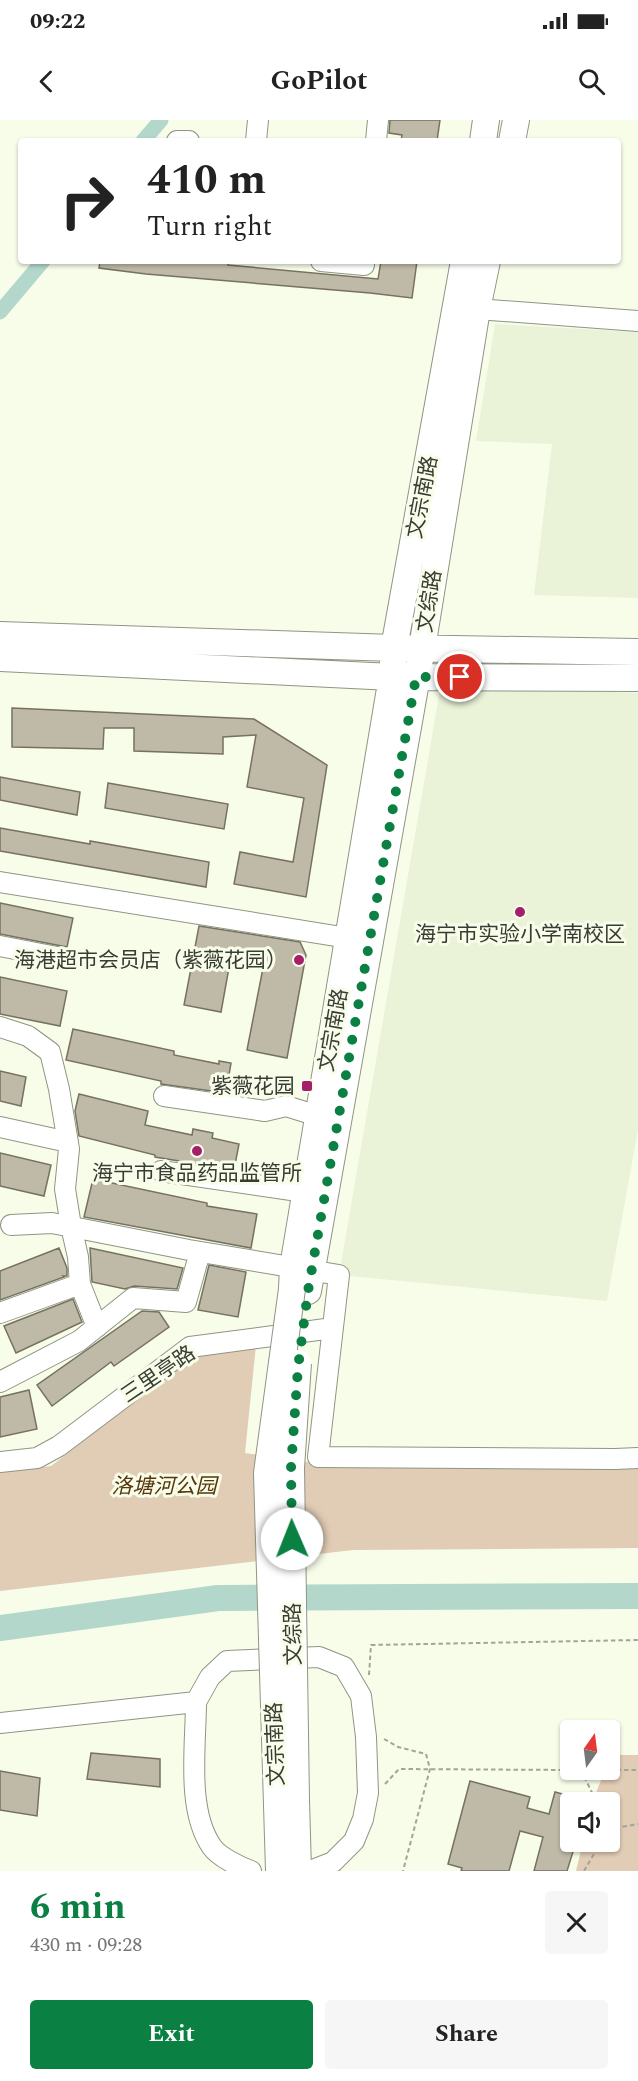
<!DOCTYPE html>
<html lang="en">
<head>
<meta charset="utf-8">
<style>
	:root { --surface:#fff; --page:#f6f6f6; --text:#222; --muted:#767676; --accent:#0b8043 }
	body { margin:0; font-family:Spectral,"Noto Sans SC",serif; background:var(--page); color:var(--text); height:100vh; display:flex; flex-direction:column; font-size:22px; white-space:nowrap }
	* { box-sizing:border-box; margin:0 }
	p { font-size:20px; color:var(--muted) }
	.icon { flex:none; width:33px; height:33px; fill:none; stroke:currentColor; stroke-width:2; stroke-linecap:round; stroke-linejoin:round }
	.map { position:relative; height:1751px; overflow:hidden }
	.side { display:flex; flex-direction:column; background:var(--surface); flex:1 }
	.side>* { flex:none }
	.top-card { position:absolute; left:18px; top:18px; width:603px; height:126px; border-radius:6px; box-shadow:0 2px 4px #0004; background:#fff; color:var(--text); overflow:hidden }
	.needle { width:39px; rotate:14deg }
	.controls { position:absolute; left:560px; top:1600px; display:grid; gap:12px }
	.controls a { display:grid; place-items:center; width:60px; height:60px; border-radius:6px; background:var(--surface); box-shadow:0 2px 4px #0004; font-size:30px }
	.pin { position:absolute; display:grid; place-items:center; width:51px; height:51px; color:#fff; margin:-26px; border:3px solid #fff; border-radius:50%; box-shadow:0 2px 6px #0007 }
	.me { position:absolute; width:66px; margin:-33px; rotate:359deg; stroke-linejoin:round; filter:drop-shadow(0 0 4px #0008) }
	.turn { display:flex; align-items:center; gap:21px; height:126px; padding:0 30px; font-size:27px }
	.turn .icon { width:78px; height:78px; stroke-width:2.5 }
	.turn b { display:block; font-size:42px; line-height:51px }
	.round { display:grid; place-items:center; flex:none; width:63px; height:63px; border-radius:6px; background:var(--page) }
	.summary { display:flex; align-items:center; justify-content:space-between; height:102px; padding:0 30px }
	h1 { font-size:36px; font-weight:700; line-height:45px; color:var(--accent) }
	.primary-button { display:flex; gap:12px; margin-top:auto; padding:12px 30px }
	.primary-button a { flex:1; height:69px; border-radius:6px; background:var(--accent); color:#fff; font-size:24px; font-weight:700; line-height:69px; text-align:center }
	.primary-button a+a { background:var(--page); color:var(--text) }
	.status { display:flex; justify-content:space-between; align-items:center; height:42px; padding:0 30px; background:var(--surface); direction:ltr }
	.status svg { height:16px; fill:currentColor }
	header { display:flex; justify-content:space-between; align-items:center; height:78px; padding:0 30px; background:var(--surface); font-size:27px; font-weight:700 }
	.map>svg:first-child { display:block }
	.built { fill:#eaf3d8 }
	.green { fill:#e1ccb5 }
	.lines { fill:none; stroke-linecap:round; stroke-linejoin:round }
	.canal { stroke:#b3d8cb; stroke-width:15 }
	.river { stroke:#b3d8cb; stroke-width:26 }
	.building { fill:#bfbaa8; stroke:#767260; stroke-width:1.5 }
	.minor-casing { stroke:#8f9583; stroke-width:22 }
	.major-casing { stroke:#8f9583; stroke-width:28 }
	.path { stroke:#a1a697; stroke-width:2; stroke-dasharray:4.5 3; stroke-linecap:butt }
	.minor { stroke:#fff; stroke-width:20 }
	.major { stroke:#fff; stroke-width:26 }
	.major-bridge-casing { stroke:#8f9583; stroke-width:28; stroke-linecap:butt }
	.major-bridge { stroke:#fff; stroke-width:26 }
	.route { stroke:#0b8043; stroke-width:10; stroke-dasharray:0 18 }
	.poi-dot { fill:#a31e6b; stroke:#f7fde9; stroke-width:2 }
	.labels { text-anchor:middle; stroke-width:6; stroke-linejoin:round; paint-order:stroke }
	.street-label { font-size:21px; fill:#393c34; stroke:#f7fde9 }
	.poi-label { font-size:21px; fill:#393c34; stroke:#f7fde9 }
	.park-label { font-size:21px; font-style:italic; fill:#56360a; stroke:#f7fde9 }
</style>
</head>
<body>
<div class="status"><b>09:22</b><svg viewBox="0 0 49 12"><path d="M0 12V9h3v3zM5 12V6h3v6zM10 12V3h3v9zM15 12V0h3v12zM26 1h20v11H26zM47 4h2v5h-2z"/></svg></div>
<header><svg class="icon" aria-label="back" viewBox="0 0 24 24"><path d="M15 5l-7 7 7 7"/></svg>GoPilot<svg class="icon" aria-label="search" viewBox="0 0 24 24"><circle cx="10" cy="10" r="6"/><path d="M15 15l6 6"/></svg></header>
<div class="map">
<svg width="638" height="1751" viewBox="0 0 638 1751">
	<rect width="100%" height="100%" fill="#f7fde9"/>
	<path class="built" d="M495,204L638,212V478L534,475L552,324L476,321Z
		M441,564L638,573V1010L607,1181L339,1155Z"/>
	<path class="green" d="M256,1225L245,1333L321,1344L638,1340V1428L353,1430L0,1471V1352L51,1346L193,1236Z
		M610,1635H638V1751H576L583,1722H609V1683H592L605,1650H609Z"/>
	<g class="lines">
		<path class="canal" d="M143,21L161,0
			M0,192L43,141"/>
		<path class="river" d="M0,1508L218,1478L638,1476"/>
	</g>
	<path class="building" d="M390,0H440L437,21H401L402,15L389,13Z
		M100,141H229L228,145L378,159L381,141H417L412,178L370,173L146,154L99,148Z
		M12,588L254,599L327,645L306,777L234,764L240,732L293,742L304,678L247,667L256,615L223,617V634L134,631V608H104L103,629L12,627Z
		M0,657L80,672L77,695L0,680Z
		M108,663L228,684L224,709L105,688Z
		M0,708L90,724V721L209,742L206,767L0,731Z
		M0,783L73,798L67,827L0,814Z
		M199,806L300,822L306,835L287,938L247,930L263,848L230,842L221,892L184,885Z
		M0,857L67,871L60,906L0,894Z
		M73,909L174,931V935L219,944V941L231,943L226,973L161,964V961L66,940Z
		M0,951L26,957L21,986L0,981Z
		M79,974L148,991L145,1005L192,1015L193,1009L213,1013L212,1018L239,1024L234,1050L155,1037V1035L79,1016L75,991Z
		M0,1033L51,1045L44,1076L0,1066Z
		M93,1059L207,1083V1086L257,1094L251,1128L84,1097Z
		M59,1128L67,1148V1156H63L64,1157L0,1180V1151Z
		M90,1128L183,1148L177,1169L134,1166L125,1169L92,1162Z
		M209,1145L246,1152L238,1197L198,1190Z
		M73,1179L82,1202L16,1233L4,1206Z
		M142,1191L159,1192L169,1207L114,1246L111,1242L52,1286L37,1265Z
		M29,1270L37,1309L0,1317V1277Z
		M91,1633L160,1639V1667L87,1659Z
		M0,1651L40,1658L37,1696L0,1690Z
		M470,1661L530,1677L527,1688L549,1694L555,1672L570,1676V1722H576L567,1751H534L543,1717L520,1711L509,1751H461L462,1748L448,1744Z"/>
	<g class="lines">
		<g class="minor-casing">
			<path id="minor" d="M177,21H189
				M256,21L258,0
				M376,21L378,0
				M321,141L364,145V141
				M463,188L638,201
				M0,762L348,818
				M0,826L62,838
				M0,907L28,916L50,932L59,969L69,1029L65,1069L71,1106L78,1137L80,1164L97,1207
				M164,976L265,991L286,986L318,996
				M0,1007L68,1022
				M161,1051L305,1072
				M11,1105L52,1103L189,1130L339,1155L318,1337L615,1339L638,1338
				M0,1193L80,1164
				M0,1262L79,1221L133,1178L186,1182L200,1132
				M0,1342L37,1338L59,1326L190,1227L333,1208
				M196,1582C196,1625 186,1690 212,1727C219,1737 240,1747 251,1751
				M0,1603L196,1582L210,1557L227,1541L319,1537L344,1547L361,1576L366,1617L368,1673L363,1699L354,1721L333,1742L310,1751"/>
		</g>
		<g class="major-casing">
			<path id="major" d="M483,21L486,0
				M512,21L516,0
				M0,515L394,528L638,532
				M0,538L392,557L638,558
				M292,1169L293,1147L392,557L394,528L464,141
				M308,1171L422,528L477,189L487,141
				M296,1680L298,1751
				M277,1685L279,1751"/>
		</g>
		<path class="path" d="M369,1555L371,1525L638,1520
			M384,1619L398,1627L426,1634L430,1649L403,1751
			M581,1650L597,1683
			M609,1650H638
			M385,1664L399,1649L570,1650
			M609,1707L610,1709L638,1704
			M584,1751L601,1722"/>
		<use href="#minor" class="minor"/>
		<use href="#major" class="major"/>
		<g class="major-bridge-casing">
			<path id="major-bridge" d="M296,1680L291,1348L298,1243
				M277,1685L267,1353L292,1169"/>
		</g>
		<use href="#major-bridge" class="major-bridge"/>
	</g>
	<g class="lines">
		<path class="route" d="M292,1419L291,1348L298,1248L308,1171L416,557H460"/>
	</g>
	<g class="poi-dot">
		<circle cx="520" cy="792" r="6"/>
		<circle cx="299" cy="840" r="6"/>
		<rect x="301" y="960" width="12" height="12" rx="3"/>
		<circle cx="197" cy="1031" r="6"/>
	</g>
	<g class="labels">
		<g class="street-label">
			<text transform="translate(422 377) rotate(-79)" y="7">文宗南路</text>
			<text transform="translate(429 481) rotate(-81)" y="7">文综路</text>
			<text transform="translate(333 910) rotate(-80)" y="7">文宗南路</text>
			<text transform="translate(158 1254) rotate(-34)" y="7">三里亭路</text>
			<text transform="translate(293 1514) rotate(-91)" y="7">文综路</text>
			<text transform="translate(275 1624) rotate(-92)" y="7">文宗南路</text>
		</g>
		<g class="poi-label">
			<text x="520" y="821">海宁市实验小学南校区</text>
			<text x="287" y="847" text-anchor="end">海港超市会员店（紫薇花园）</text>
			<text x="295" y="973" text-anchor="end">紫薇花园</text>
			<text x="197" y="1060">海宁市食品药品监管所</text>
		</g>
		<g class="park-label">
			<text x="164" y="1373">洛塘河公园</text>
		</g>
	</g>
</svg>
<div class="controls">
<a><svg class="needle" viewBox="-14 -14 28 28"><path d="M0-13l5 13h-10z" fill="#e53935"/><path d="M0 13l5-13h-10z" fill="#767676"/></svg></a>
<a><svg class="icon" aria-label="sound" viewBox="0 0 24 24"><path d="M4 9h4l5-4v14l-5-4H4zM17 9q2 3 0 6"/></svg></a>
</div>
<div class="pin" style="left:460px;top:557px;background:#d93025"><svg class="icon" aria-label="arrive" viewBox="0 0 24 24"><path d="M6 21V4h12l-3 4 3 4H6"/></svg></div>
<svg class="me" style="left:292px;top:1419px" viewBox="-20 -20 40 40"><circle r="19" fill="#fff"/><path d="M0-13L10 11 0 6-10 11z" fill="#0b8043"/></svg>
<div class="top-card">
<div class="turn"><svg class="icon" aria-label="right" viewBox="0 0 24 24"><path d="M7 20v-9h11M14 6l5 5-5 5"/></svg><div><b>410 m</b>Turn right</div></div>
</div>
</div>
<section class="side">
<div class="summary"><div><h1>6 min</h1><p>430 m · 09:28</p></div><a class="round"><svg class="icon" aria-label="close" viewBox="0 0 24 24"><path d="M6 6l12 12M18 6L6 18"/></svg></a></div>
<div class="primary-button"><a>Exit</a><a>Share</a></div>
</section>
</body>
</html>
